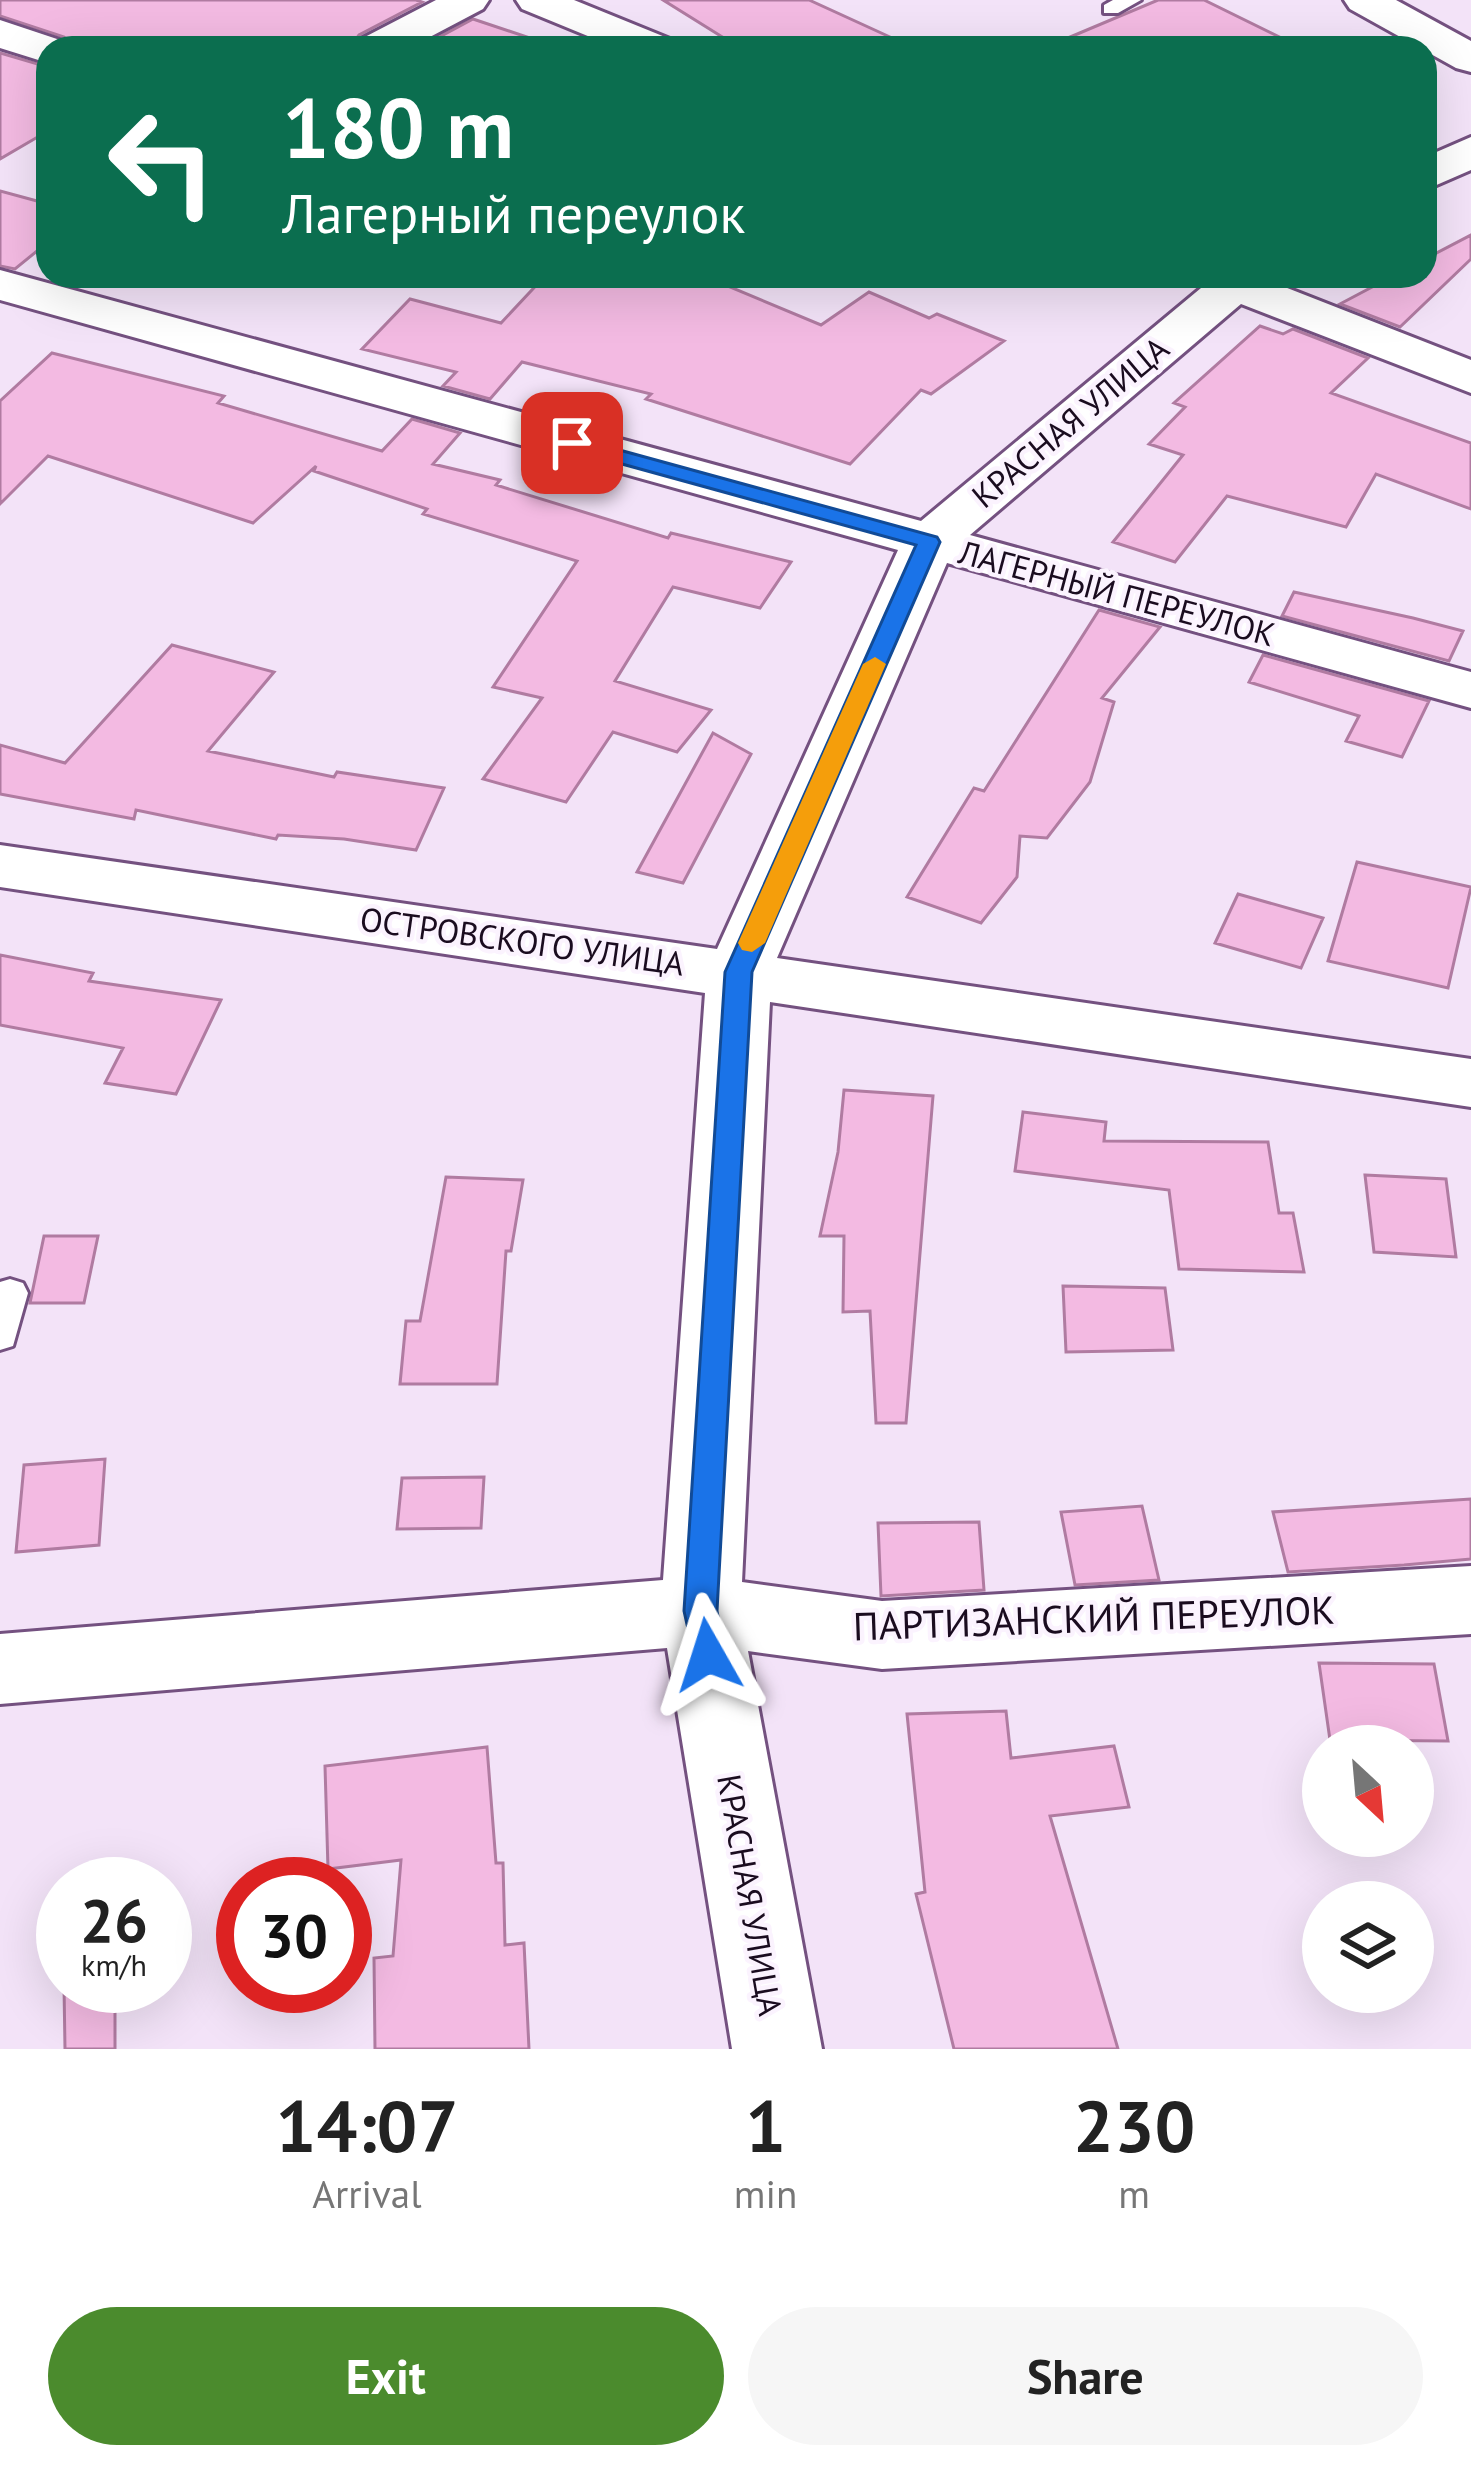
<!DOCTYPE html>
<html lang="en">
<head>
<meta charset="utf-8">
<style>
	:root { --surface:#fff; --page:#f6f6f6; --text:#222; --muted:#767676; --accent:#4b8b2d }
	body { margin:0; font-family:"PT Sans",sans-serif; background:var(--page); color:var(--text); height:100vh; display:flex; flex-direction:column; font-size:45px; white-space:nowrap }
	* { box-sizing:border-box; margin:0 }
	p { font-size:39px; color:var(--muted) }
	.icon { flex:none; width:66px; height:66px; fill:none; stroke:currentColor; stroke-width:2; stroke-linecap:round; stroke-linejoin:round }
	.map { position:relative; height:2049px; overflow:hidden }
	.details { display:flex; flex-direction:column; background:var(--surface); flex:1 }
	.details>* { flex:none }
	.banner { position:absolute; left:36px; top:36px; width:1401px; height:252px; border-radius:36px; box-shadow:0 12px 48px #0002; background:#0b6e4f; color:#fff; overflow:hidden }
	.needle { width:78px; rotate:154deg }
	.tools { position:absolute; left:1302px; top:1725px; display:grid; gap:24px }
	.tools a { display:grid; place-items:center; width:132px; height:132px; border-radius:50%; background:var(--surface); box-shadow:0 12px 48px #0002; font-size:60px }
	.speed { position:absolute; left:36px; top:1857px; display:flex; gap:24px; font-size:60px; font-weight:700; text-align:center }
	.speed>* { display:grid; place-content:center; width:156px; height:156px; border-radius:50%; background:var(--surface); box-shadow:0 12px 48px #0002; line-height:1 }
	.speed small { font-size:30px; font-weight:400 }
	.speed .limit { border:18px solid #d22; background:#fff; color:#111 }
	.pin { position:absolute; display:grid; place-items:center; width:102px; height:102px; color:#fff; margin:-51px; border-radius:24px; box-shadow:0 6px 18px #0006 }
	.me { position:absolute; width:132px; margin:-66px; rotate:354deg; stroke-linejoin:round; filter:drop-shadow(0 0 9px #0008) }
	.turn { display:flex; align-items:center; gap:42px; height:252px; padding:0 48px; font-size:54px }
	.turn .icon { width:156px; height:156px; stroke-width:2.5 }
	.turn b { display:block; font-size:84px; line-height:102px }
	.eta { display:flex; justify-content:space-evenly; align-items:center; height:204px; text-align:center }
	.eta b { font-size:72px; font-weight:700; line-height:84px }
	.button { display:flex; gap:24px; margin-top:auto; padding:24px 48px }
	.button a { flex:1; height:138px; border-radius:72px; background:var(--accent); color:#fff; font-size:48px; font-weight:700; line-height:138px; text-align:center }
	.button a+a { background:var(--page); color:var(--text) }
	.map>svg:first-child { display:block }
	.building { fill:#f3bae2; stroke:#b07ba1; stroke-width:3 }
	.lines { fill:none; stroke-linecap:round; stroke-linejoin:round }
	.lane-casing { stroke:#745180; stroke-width:6 }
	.street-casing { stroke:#745180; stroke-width:6 }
	.lane { fill:#fff; fill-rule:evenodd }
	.street { fill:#fff; fill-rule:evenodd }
	.route { fill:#1a73e8; stroke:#114b97; stroke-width:3 }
	.slow { fill:#f59e0b }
	.labels { text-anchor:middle; stroke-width:9; stroke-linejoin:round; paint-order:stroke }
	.street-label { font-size:33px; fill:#1a0c1f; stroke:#fbf3fe }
	.near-street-label { font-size:39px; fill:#1a0c1f; stroke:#fbf3fe }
</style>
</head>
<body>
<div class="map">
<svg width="1471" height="2049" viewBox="0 0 1471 2049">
	<rect width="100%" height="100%" fill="#f3e3f8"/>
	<path class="building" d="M0,0H416L422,2L359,35L350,48H72L64,37L0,16Z
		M663,0H809L914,48H740Z
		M1158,0H1204L1302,48H1044Z
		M473,19L533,39L532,48H419Z
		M0,53L48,67V131L0,159Z
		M0,191L48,204V242L15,269L0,266Z
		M1471,235V259L1400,327L1340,304L1393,276H1425V259Z
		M545,276H704L821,325L869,292L929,318L937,314L1004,341L931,394L921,390L850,464L646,399L651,394L522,362L490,399L443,386L456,372L362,349L410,299L501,323Z
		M1260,326L1283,334L1293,329L1368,358L1331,393L1471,443V509L1376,474L1346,527L1227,496L1175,562L1113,542L1183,455L1149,444L1185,407L1174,403Z
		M52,353L224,396L218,403L382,451L412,419L460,433L433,464L500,480L496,485L668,538L671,533L791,562L760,608L673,587L615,681L711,710L677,752L613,732L566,802L483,779L542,698L493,687L577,561L423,514L427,509L314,471L316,466L253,523L48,456L0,504V401Z
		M1294,592L1413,618L1463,631L1449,661L1282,616Z
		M1099,610L1160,627L1102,698L1114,702L1090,782L1047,838L1020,836L1017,877L981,923L907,897L974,788L984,791Z
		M172,645L274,672L208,751L334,777L337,772L444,788L416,850L344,839L278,835L276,839L136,810L134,819L0,794V745L65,763Z
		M1263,655L1429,701L1402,757L1346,741L1359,716L1249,682Z
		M713,733L751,754L683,883L637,872Z
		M1357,862L1471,887L1448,988L1328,961Z
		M1238,894L1323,918L1301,968L1215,943Z
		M0,955L93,973L89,981L221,1000L176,1094L105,1083L123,1048L0,1025Z
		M844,1090L933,1096L906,1423H876L870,1311L843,1312L844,1236H820L838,1152Z
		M1023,1112L1106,1122L1104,1141L1268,1142L1279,1213H1293L1304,1272L1179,1269L1169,1190L1015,1171Z
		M1365,1175L1446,1179L1456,1257L1374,1252Z
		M446,1177L523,1180L511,1251H506L497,1384H400L406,1321H420Z
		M44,1236H98L84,1303H30Z
		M1063,1286L1165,1288L1173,1350L1066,1352Z
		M105,1459L99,1545L16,1552L24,1465Z
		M484,1477L481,1528L397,1529L402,1478Z
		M1471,1499V1559L1404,1565L1288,1572L1273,1512Z
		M1142,1506L1159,1580L1075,1585L1061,1512Z
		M979,1522L984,1590L881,1596L878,1523Z
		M1319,1663L1434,1664L1448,1741L1330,1740Z
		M1006,1711L1011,1758L1114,1746L1129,1807L1050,1816L1118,2049H954L916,1894L925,1892L907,1714Z
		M487,1747L496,1863H503L505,1945L524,1943L529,2049H375L374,1958L393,1956L401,1860L328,1869L325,1766Z
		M64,1986H115V2049H65Z"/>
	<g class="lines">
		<g class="lane-casing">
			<path id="lane" d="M1113,0H1141L1118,13H1104V5Z
				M10,1279L23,1283L28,1293L13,1346L0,1350V1282Z"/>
		</g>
		<g class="street-casing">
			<path id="street" d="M436,0H489L483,9L409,48H354L361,39Z
				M516,0H574L670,39L677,48H617L522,9Z
				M1344,0H1396L1471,41V72L1456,68L1350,9Z
				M0,20L63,41L68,48H48V63L0,48Z
				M1471,137V170L1425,190V157Z
				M0,270L921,521L1201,288L1190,276H1269L1267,280L1471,360V393L1241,304L970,535L1471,672V708L947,563L777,958L1471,1059V1107L770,1002L742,1582L882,1601L1471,1566V1634L882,1669L748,1651L822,2049H732L667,1648L0,1704V1634L663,1580L705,993L0,887V845L717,949L898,550L0,300Z"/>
		</g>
		<use href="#lane" class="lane"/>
		<use href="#street" class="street"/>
	</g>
	<path class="route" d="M572,437L937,537L940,542L752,972L717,1611L725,1655L720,1665L708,1670L696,1665L684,1611L725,972L916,545L564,448V438Z"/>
	<path class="slow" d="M875,657L886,664L765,943L752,952L742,950L738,943L863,664Z"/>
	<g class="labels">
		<g class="street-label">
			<text transform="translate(1070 422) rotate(-40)" y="12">КРАСНАЯ УЛИЦА</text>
			<text transform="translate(1117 593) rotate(15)" y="12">ЛАГЕРНЫЙ ПЕРЕУЛОК</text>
			<text transform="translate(522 941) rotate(8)" y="12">ОСТРОВСКОГО УЛИЦА</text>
			<text transform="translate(750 1895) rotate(80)" y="12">КРАСНАЯ УЛИЦА</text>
		</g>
		<g class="near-street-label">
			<text transform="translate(1094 1618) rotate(-2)" y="14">ПАРТИЗАНСКИЙ ПЕРЕУЛОК</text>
		</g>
	</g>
</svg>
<div class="tools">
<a><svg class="needle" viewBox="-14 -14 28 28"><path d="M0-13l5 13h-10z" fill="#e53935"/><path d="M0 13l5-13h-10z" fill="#767676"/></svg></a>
<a><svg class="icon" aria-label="layers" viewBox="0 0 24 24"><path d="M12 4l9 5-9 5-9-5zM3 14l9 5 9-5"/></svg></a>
</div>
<div class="speed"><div>26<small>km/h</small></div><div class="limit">30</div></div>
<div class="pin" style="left:572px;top:443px;background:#d93025"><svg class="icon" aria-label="arrive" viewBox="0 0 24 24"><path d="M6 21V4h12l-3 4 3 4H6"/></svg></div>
<svg class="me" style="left:708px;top:1655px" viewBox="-20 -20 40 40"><path d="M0-17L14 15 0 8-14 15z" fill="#1a73e8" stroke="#fff" stroke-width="4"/></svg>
<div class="banner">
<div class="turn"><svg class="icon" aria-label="left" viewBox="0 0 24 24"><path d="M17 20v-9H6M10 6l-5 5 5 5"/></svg><div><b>180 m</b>Лагерный переулок</div></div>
</div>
</div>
<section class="details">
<div class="eta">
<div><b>14:07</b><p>Arrival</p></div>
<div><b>1</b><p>min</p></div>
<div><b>230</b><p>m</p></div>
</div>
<div class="button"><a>Exit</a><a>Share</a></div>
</section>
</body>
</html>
